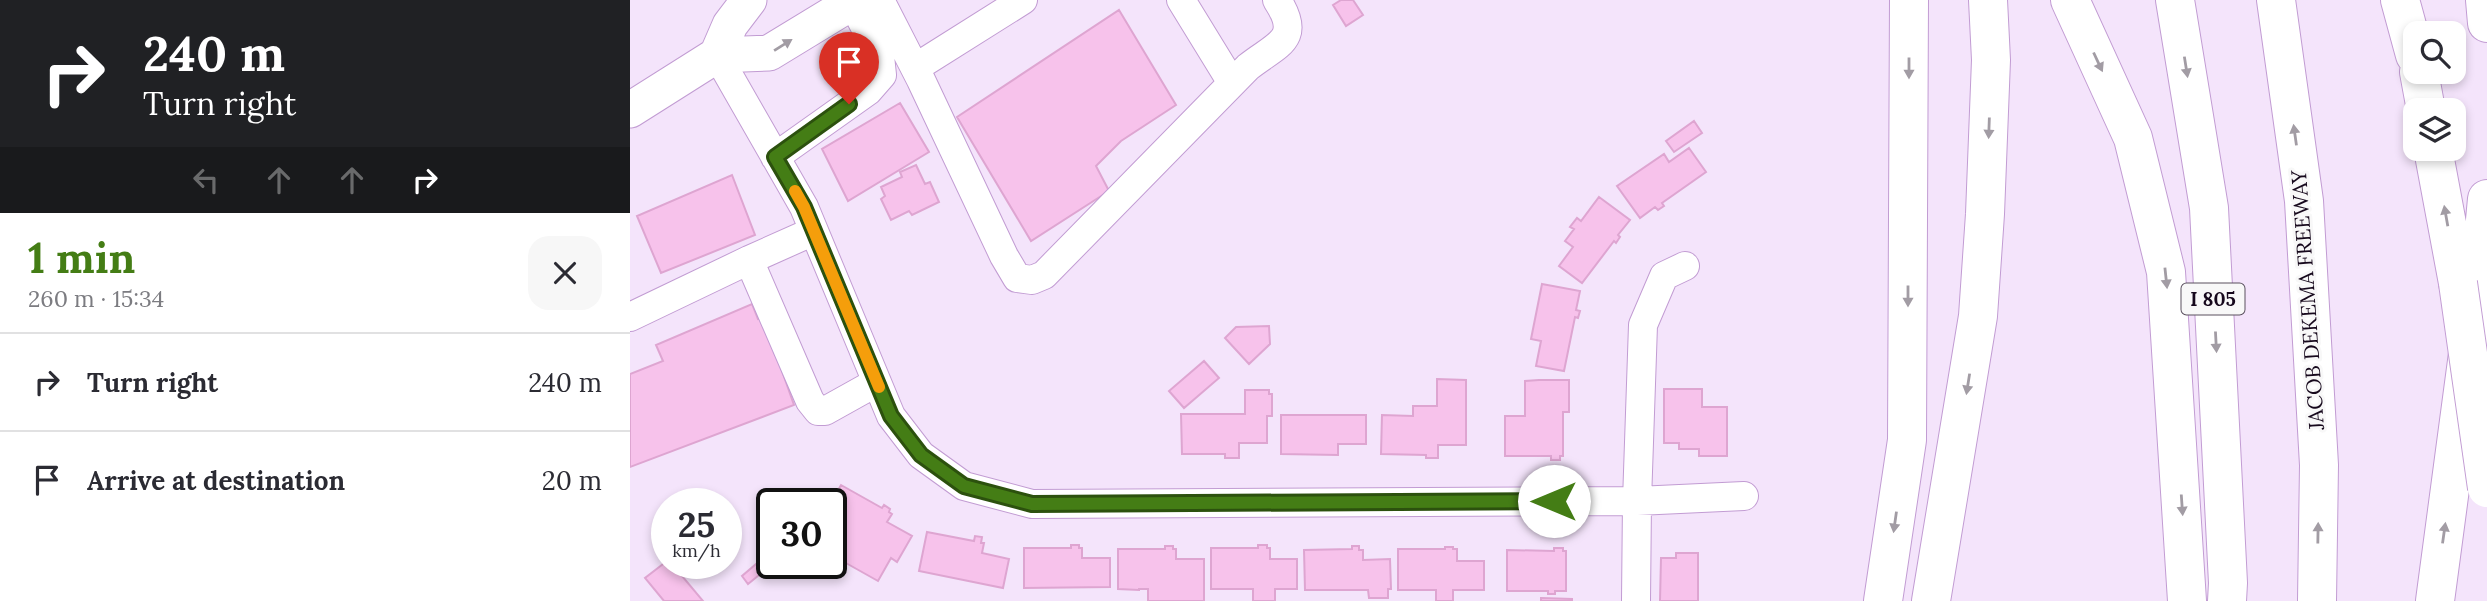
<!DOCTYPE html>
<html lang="en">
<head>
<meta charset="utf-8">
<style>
	:root { --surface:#fff; --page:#f7f7f7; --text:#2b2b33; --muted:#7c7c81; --line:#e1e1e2; --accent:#447d15 }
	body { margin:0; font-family:Lora,serif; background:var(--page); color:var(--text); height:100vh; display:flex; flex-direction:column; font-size:26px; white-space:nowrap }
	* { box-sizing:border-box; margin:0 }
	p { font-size:23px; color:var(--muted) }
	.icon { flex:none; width:38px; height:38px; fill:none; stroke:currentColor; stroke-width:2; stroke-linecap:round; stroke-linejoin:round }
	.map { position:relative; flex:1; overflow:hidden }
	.sheet { display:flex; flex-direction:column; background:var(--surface); width:630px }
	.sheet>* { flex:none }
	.banner { background:#202124; color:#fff; overflow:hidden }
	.tools { position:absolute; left:1773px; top:21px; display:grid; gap:14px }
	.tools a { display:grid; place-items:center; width:63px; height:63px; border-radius:14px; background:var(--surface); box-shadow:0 4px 10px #0003; font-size:35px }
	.speed { position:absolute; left:21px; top:488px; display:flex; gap:14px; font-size:35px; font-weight:700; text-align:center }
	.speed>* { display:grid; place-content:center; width:91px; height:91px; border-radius:50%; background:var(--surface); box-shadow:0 4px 10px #0003; line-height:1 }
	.speed small { font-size:18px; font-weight:400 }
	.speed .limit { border:4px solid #111; border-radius:10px; background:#fff; color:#111 }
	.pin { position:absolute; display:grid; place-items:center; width:60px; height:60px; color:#fff; margin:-72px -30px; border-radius:50% 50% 50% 0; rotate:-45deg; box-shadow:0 0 7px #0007 }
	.pin .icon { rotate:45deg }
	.me { position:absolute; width:77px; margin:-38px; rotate:270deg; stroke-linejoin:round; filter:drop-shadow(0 0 5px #0008) }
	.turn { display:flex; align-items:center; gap:24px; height:147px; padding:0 28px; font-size:32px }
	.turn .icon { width:91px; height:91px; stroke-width:2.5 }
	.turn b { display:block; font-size:49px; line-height:60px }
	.lanes { display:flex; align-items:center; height:66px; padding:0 28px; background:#0003; justify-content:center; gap:35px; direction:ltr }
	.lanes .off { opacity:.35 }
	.round { display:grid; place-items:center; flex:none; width:74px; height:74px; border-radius:21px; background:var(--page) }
	.overview { display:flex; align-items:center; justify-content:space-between; height:119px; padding:0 28px }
	h1 { font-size:42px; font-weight:700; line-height:52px; color:var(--accent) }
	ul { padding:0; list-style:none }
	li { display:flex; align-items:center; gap:21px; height:98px; padding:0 28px; border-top:2px solid var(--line) }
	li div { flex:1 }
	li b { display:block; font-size:26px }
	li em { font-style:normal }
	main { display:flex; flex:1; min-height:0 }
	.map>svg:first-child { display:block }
	.building { fill:#f7c2eb; stroke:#dea5d1; stroke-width:2 }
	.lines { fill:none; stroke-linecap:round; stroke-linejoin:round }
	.minor-casing { stroke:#c29cd3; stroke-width:30 }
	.major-casing { stroke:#c29cd3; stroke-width:37 }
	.highway-casing { stroke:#c29cd3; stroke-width:40 }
	.minor { stroke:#fff; stroke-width:28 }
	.major { stroke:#fff; stroke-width:35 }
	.highway { stroke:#fff; stroke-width:38 }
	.highway-bridge-casing { stroke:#c29cd3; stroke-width:40; stroke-linecap:butt }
	.highway-bridge { stroke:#fff; stroke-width:38 }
	.oneway { fill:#a29ca4 }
	.route-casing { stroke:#2c510e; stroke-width:18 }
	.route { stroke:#447d15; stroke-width:12 }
	.slow { stroke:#f59e0b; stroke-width:12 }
	.labels { text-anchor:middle; stroke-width:6; stroke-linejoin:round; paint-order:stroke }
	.shield { fill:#f8f8f8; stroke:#5a505e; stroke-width:2 }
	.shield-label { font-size:19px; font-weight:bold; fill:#16081c }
	.street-label { font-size:21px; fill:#16081c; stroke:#f8f8f8 }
</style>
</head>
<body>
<main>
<section class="sheet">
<div class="banner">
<div class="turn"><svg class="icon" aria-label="right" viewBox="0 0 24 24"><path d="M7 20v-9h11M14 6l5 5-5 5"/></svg><div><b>240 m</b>Turn right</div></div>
<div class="lanes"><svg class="icon off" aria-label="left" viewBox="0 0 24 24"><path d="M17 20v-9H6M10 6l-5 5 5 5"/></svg><svg class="icon off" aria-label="ahead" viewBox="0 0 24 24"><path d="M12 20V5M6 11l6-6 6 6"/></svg><svg class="icon off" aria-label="ahead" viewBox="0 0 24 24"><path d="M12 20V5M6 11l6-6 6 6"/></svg><svg class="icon" aria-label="right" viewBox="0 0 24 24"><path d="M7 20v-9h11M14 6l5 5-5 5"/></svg></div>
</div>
<div class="overview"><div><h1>1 min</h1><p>260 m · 15:34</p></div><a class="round"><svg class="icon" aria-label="close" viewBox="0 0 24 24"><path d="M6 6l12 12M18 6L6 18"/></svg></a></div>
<ul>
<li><svg class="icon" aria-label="right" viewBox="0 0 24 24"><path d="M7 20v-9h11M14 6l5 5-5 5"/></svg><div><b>Turn right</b></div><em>240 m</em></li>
<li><svg class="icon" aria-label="arrive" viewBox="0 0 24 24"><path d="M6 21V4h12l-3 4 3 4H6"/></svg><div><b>Arrive at destination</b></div><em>20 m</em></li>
</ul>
</section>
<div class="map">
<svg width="1857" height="601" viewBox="0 0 1857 601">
	<rect width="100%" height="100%" fill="#f4e4fb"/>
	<path class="building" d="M711,0H723L733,15L716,26L703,5Z
		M489,10L546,105L491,141L466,166L479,191L401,241L327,117Z
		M270,103L299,152L218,201L192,149Z
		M1064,121L1072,133L1044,152L1036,141Z
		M1059,148L1076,172L1032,203L1034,206L1028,210L1025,207L1010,218L987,186L1034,154L1039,162Z
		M286,165L295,184L300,182L309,202L282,215L279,211L261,220L251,199L255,196L251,187L272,177L270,172Z
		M102,175L125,235L31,273L7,216Z
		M969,197L1000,220L988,235L990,237L986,243L984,241L952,283L929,266L943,247L935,241L944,229L940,227L947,218L951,221Z
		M912,284L950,291L946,310L950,311L948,318L945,317L934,371L906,366L911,341L901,339Z
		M122,304L128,319L140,316L151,368L164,405L0,467V374L33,361L26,345Z
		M639,326L640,344L619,364L595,338L606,327Z
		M574,361L589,378L554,408L539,391Z
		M807,379L836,380V445H808V458H796V455L751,454L752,415L783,416V406H807Z
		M909,380H939V412H933V456H930V460H921V456H875V416H895V381Z
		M1034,389H1072V407H1097V456H1069V449H1049V443H1034Z
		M615,390H639V394H642V416H637V443H609V458H595V454H552L551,414H615Z
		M651,415H736V444H708V455L651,454Z
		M211,485L252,508L254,505L260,509L259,512L262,514L257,522L282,536L267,562L261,558L248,581L207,558L202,567L195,564H201V538L204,534L201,533L200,504Z
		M297,532L344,541L345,536L352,537L351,543H354L352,553L379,559L373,588L289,571Z
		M441,545H449V548H452V558H480V587L394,588V548H441Z
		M628,545H637V548H640V559H667V589H645V601H623V589H581V548H628Z
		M535,546H543V549H546V559H574V601H518V589H509V590L488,589V549H535Z
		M722,546H729V550H733V560L760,559L761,589H758V598H739L738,590H675L674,550L722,549Z
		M815,547H823V549H827V561H854V590H823V601H806V590H768V549H815Z
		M924,548H933V551H936V591H925V594H918V591H877V550L924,551Z
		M1046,553H1068V601H1030L1031,558H1046Z
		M132,559L139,567L118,584L112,576Z
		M37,561V564H42L73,601H34L15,578Z
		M911,598L942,599V601H911Z"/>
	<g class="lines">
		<g class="minor-casing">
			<path id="minor" d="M250,0L291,80L374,256L387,278L402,280L414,275L618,67C647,44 673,40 647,0
				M551,0L602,83
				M87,55L174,207L261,416L291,455L334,486L402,504L1007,501L1114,496
				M285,68L393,0
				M145,157L238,91L252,75L250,56L222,2
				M184,231L119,260L180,401L188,411H195L247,382
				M0,317L119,260
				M1006,601L1007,501L1013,325L1034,276L1055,266"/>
		</g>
		<g class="major-casing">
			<path id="major" d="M87,55L100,25L119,0
				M0,110L87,55L139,53L226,0"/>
		</g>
		<g class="highway-casing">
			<path id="highway" d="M1440,0L1503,138L1536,272L1557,601
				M1545,0L1579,208L1598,583L1597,601
				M1646,0L1674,201L1689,465L1687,601
				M1770,0L1785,55
				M1855,0L1857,23
				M1789,72L1796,110
				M1803,149L1828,283
				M1253,601L1277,440L1279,0
				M1301,601L1348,316L1355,214L1361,60L1358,0
				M1805,601L1853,241L1857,199"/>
		</g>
		<use href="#minor" class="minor"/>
		<use href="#major" class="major"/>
		<use href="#highway" class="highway"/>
		<g class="highway-bridge-casing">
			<path id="highway-bridge" d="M1828,283L1857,488"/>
		</g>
		<use href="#highway-bridge" class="highway-bridge"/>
	</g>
	<defs><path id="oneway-solid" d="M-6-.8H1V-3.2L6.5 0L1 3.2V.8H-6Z" transform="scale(1.75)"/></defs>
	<g class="oneway">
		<use href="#oneway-solid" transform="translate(153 45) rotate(-32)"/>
		<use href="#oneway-solid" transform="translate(1468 62) rotate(65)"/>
		<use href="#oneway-solid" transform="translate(1556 67) rotate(81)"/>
		<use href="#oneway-solid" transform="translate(1279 68) rotate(90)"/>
		<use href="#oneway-solid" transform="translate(1359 128) rotate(92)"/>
		<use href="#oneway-solid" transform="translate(1665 135) rotate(-98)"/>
		<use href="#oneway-solid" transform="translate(1816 216) rotate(-100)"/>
		<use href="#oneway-solid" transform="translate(1536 278) rotate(84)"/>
		<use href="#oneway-solid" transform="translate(1278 296) rotate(90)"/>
		<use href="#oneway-solid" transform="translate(1586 342) rotate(87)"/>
		<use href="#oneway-solid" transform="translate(1338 384) rotate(99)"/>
		<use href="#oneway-solid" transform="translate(1552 505) rotate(86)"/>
		<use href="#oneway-solid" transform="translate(1265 522) rotate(98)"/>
		<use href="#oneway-solid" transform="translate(1688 533) rotate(-89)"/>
		<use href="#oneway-solid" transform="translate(1814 533) rotate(-82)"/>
	</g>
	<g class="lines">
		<g class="route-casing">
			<path id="route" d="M219,104L145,157L174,207L261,416L291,455L334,486L402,504L924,501"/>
		</g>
		<use href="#route" class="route"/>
		<path class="slow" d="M165,191L174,207L249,387"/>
	</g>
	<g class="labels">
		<rect class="shield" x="1551.5" y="283.5" width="63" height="31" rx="5"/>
		<g class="shield-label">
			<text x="1583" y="306">I 805</text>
		</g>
		<g class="street-label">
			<text transform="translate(1678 300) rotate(-94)" y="7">JACOB DEKEMA FREEWAY</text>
		</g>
	</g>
</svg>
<div class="tools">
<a><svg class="icon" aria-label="search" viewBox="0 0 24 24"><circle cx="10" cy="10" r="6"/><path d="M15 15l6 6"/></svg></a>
<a><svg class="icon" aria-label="layers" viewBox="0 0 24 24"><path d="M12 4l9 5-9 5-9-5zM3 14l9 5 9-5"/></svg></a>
</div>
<div class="speed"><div>25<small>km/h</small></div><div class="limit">30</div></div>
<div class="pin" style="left:219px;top:104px;background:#d93025"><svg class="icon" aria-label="arrive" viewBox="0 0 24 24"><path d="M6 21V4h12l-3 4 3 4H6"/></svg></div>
<svg class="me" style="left:924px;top:501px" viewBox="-20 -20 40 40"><circle r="19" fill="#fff"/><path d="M0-13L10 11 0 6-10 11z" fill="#447d15"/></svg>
</div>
</main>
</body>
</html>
